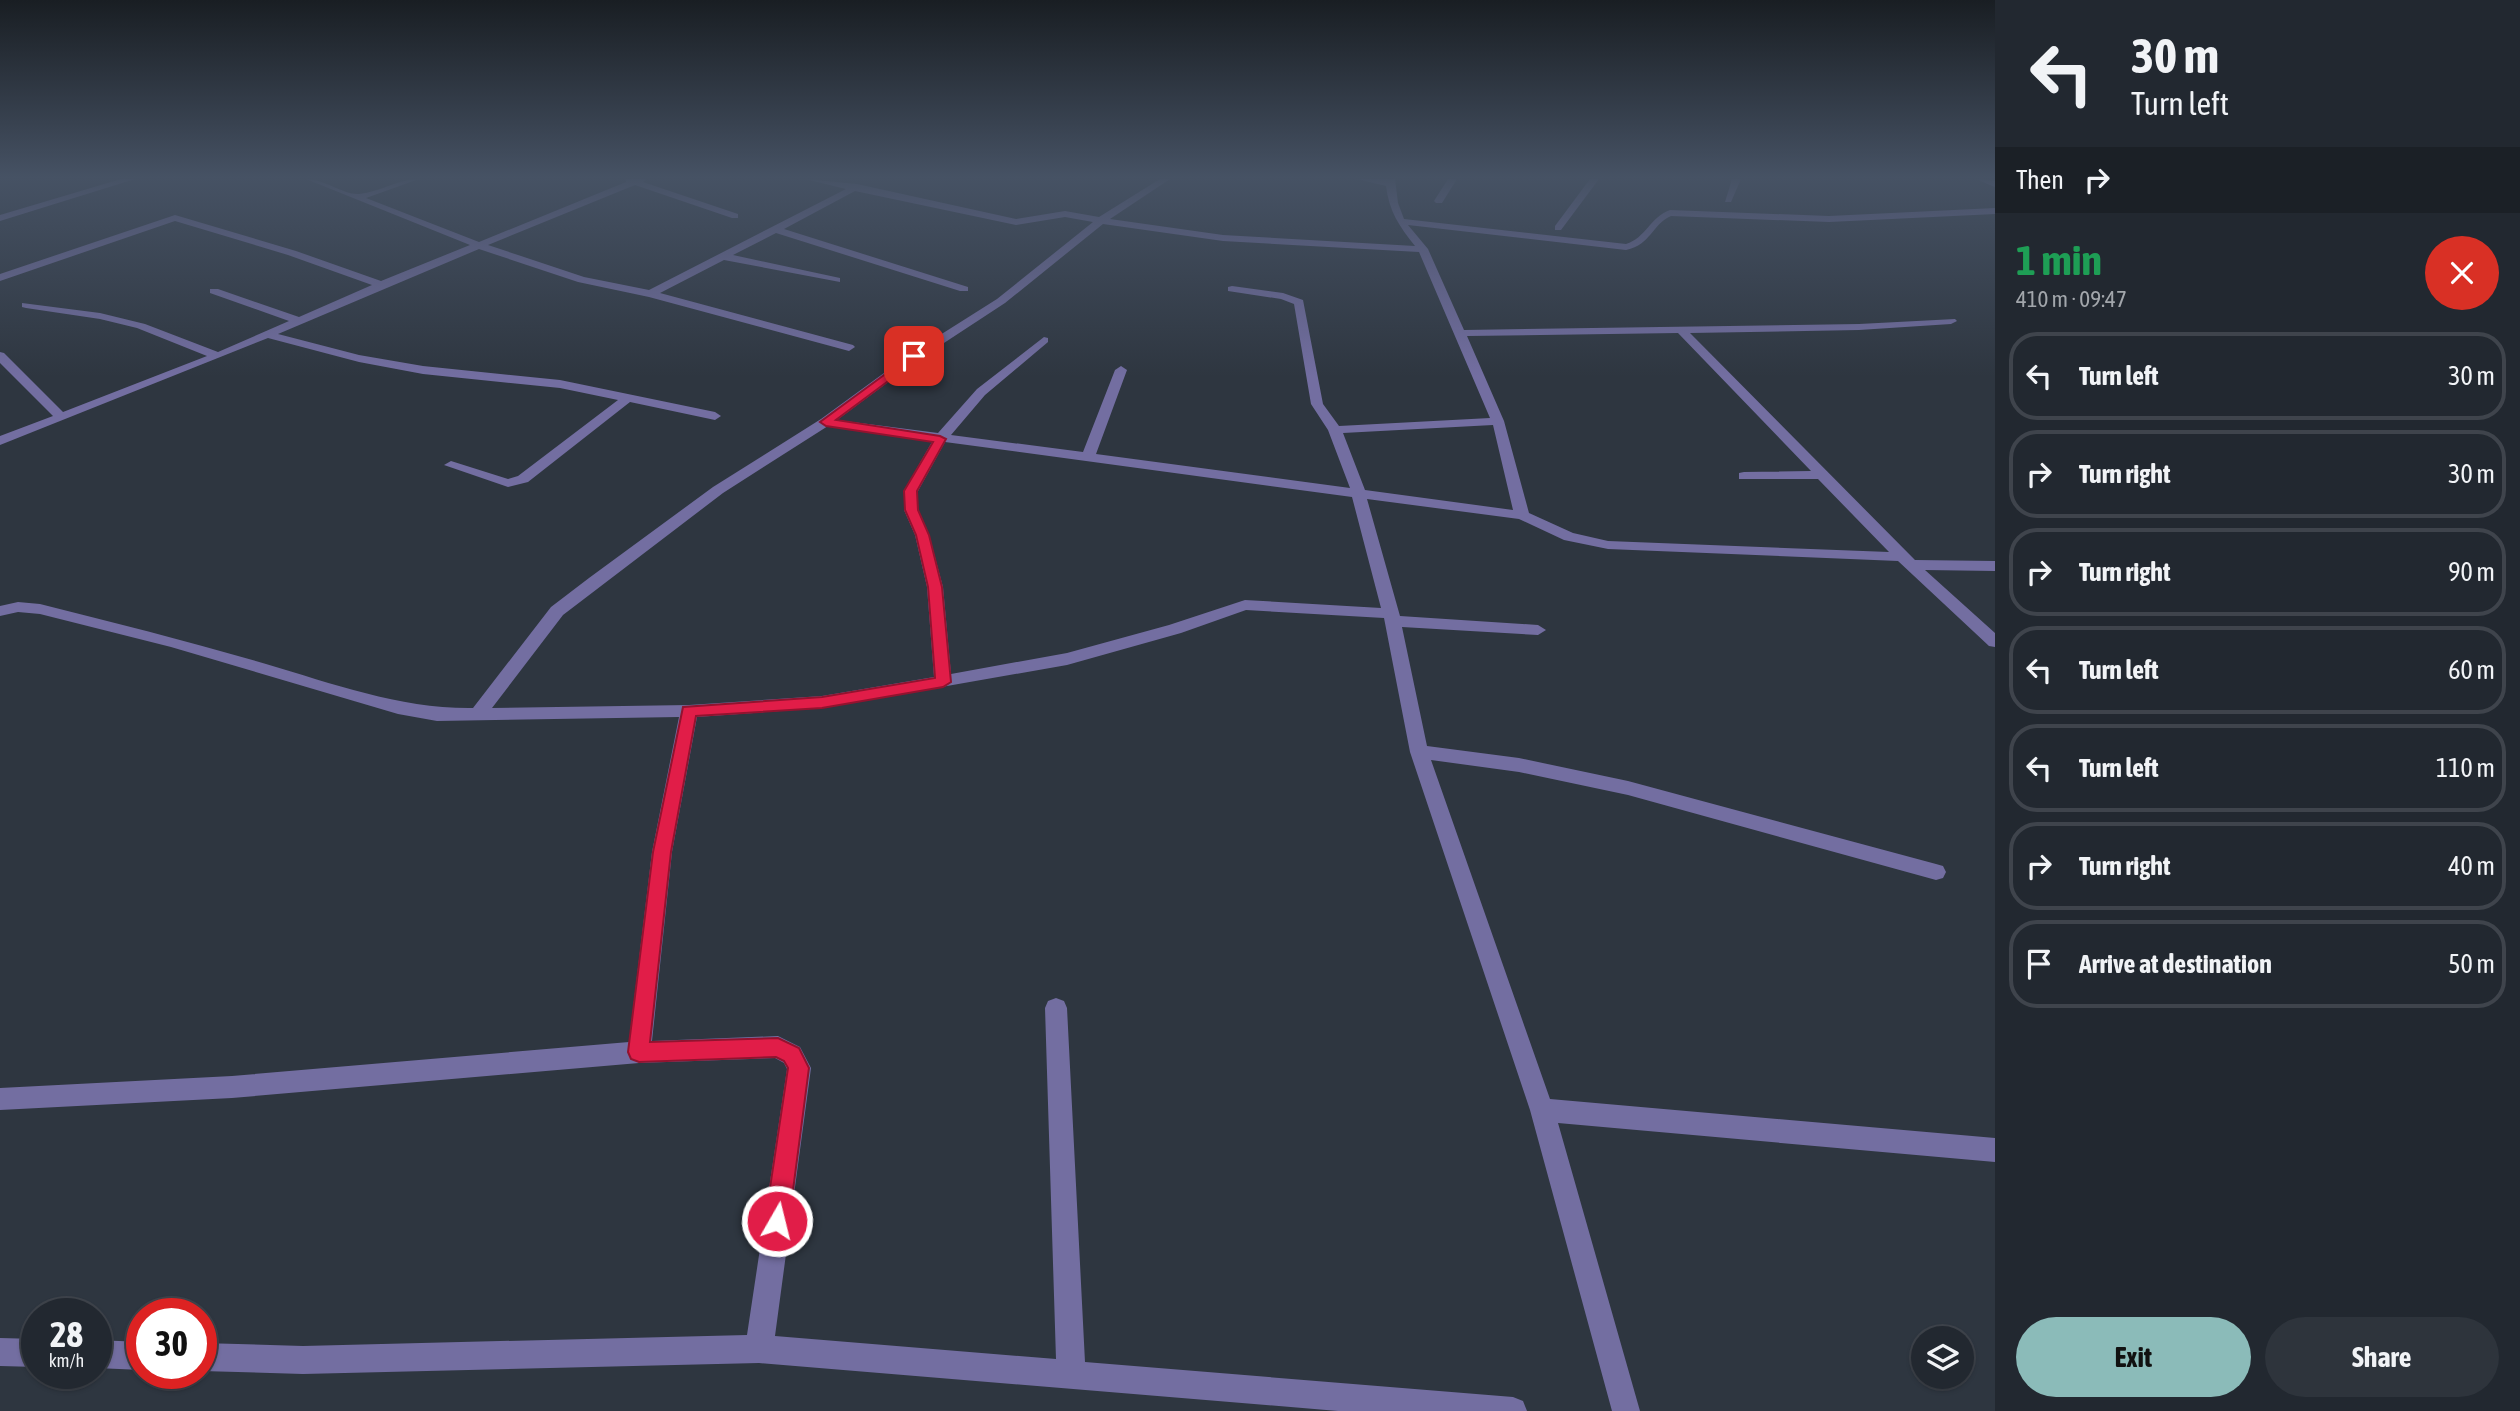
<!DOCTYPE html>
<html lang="en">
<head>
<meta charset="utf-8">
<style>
	:root { --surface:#222830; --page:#2e343c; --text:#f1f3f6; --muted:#a2a6ab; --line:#3f444c; --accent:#8bbbb9 }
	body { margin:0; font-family:"Asap Condensed",sans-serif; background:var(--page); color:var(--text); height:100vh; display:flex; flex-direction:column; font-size:26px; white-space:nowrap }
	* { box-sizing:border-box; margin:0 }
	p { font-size:23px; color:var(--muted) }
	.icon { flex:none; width:38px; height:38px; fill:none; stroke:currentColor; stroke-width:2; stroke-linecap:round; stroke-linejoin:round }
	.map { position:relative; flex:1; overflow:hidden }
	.details { display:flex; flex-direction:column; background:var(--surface); width:525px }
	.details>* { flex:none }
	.banner { background:#222830; color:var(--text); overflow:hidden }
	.controls { position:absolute; left:1911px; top:1326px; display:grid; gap:14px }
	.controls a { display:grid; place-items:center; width:63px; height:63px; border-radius:50%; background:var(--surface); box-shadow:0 2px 5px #0004,0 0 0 2px var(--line); font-size:35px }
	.speed { position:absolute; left:21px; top:1298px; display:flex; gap:14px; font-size:35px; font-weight:700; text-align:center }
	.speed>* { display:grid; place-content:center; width:91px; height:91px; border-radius:50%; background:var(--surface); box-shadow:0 2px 5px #0004,0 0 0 2px var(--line); line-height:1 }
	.speed small { font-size:18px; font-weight:400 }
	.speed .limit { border:10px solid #d22; background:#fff; color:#111 }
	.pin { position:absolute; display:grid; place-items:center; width:60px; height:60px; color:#fff; margin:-30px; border-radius:14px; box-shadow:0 4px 10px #0006 }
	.me { position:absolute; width:77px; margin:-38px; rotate:8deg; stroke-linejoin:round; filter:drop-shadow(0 0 5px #0008) }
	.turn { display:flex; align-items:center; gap:24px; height:147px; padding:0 21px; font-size:32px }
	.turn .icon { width:91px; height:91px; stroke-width:2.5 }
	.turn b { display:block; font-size:49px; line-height:60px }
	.then { display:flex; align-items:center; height:66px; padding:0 21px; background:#0003; gap:14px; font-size:26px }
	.round { display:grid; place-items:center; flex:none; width:74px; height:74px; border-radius:37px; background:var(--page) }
	.headline { display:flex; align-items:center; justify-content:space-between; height:119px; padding:0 21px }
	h1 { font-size:42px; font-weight:700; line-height:52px; color:#1e9e55 }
	.cta { display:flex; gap:14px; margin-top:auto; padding:14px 21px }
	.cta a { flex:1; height:80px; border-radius:42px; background:var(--accent); color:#111; font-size:28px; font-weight:700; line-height:80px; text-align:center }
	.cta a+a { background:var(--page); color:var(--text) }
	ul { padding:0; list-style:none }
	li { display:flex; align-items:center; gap:21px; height:88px; margin:0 14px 10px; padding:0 7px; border:4px solid var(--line); border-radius:28px }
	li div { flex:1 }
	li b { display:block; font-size:26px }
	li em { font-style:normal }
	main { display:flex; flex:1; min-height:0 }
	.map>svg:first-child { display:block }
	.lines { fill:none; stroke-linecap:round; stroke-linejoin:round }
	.minor { fill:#736ea1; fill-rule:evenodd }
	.route { fill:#e11d48; stroke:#92132f; stroke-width:2 }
</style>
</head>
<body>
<main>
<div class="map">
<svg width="1995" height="1411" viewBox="0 0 1995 1411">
	<rect width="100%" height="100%" fill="#2e3640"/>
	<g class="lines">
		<path class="minor" d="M121,179H135L0,221V215Z
			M306,179C324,179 344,195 359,194C380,192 398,179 419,179L366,198L479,242L626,182L625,179H646L643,182L738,214V218H732L635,185L488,245L584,277L649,290L846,189L805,179L857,184L1016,219L1065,211L1099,217L1160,179H1170L1110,219L1223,235L1415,246C1399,226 1389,211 1386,186L1357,179H1395L1398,203L1404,219L1626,244C1646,238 1650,217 1670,210L1829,216L1995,208V214L1829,222L1671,216C1651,225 1652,244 1626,250L1408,225L1428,249L1464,330L1859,324L1955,319L1957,321L1951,324L1859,330L1690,333L1915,560L1995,561V571L1925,570L1995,633V647L1989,646L1898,561L1608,549L1564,540L1519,519L1367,499L1400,616L1538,625L1546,630L1538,635L1402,627L1427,746L1519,758L1628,781L1936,864L1943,866L1946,872L1943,878L1936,880L1628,795L1519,772L1431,760L1550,1099L1995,1138V1162L1558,1123L1640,1411H1612L1530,1110L1410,752L1384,618L1246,610L1181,633L1067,665L822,708L697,717L672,852L652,1041L778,1036L800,1047L811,1068L775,1336L1056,1359L1045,1008L1048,1001L1056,998L1064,1001L1067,1008L1085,1362L1513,1397L1523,1401L1527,1411H1338L759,1363L303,1374L201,1371V1343L303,1346L747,1335L787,1069L784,1063L775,1058L639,1063L232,1098L0,1110V1088L232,1076L629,1042L652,852L679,717L437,721L398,714L171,647L40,614L18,612L0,616V606L18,602L40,604C116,623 191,642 266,664C334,684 401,709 473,708L551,607L589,578L713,487L821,419L910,354L997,299L1093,222L1065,217L1016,225L855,191L784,229L968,287V291H960L776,233L733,255L840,278V282L724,260L660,293L853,345L855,347L849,351L649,297L578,282L479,249L278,334L359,355L423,366L560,380L715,412L721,416L715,420L630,402L528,482L508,487L444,465L451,461L508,479L518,476L618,400L560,388L423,374L359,362L268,338L0,445V436L53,416L0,363V352L4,353L63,412L207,356L137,328L100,319L26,308L22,307V303L100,313L145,324L218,352L289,321L210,293V289H218L299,317L372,285L288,255L175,221L0,281V274L175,215L296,251L381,281L470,245ZM1103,224L1223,241L1419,252L1490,418L1339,426L1323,404L1303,300L1283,293L1232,286L1228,287V291L1281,299L1294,304L1311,404L1328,430L1350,488L1096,454L1127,370L1121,366L1115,370L1083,452L951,435L985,395L1048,342V338L1044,337L977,389L938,433L837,420L918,360L1005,303ZM1678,333L1811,471L1744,472L1739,473V479H1818L1889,552L1608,541L1573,533L1529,513L1504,421L1467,336ZM1493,425L1513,510L1365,490L1343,433ZM828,426L933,440L904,491V510L915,535L927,587L934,677L822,696L689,705L492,708L563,615L723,493ZM945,442L1352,497L1381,608L1245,600L1169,625L1067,653L951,674L943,587L929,535L918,510V491Z
			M1448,179H1457L1442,203H1436L1434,201Z
			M1590,179H1599L1561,230H1555V226Z
			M1732,179H1741L1731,202H1725Z
			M1979,179L1995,181V187L1980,181Z
			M0,1338L37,1339V1367L0,1366Z
			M96,1340L142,1342V1370L96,1368Z"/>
	</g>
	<linearGradient id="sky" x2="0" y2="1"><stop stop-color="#191e23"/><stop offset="0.47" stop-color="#465264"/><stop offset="1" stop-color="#465264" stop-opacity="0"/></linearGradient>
	<rect width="1995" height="377" fill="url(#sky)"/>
	<path class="route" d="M914,353L918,354V359L836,420L940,436L946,439L917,491L918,510L929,535L942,587L951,682L943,687L822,708L696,716L671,852L650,1042L778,1038L799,1048L809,1068L789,1221L785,1229L777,1233L769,1229L765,1221L788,1068L784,1061L776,1057L639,1062L631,1059L628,1052L653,852L683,707L822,697L935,678L928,587L916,535L905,510L904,491L933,442L826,426L820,422Z"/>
</svg>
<div class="controls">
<a><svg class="icon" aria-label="layers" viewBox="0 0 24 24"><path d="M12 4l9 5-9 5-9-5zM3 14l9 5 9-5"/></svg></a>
</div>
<div class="speed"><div>28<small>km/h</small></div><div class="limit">30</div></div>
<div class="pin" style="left:914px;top:356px;background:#d93025"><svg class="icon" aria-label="arrive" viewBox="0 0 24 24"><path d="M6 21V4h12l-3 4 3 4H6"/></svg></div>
<svg class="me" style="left:777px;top:1221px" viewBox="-20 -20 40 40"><circle r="17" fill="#e11d48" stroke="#fff" stroke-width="3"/><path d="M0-11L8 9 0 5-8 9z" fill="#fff"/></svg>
</div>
<section class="details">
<div class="banner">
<div class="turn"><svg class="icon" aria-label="left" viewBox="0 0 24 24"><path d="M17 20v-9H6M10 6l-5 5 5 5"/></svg><div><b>30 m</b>Turn left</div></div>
<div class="then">Then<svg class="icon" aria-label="right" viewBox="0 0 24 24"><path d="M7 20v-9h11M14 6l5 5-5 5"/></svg></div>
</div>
<div class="headline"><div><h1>1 min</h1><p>410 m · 09:47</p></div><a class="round" style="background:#d93025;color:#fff"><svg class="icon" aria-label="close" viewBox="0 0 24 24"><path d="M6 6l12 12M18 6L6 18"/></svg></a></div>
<ul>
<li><svg class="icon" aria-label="left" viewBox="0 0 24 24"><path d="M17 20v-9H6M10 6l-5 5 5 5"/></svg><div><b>Turn left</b></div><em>30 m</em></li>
<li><svg class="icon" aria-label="right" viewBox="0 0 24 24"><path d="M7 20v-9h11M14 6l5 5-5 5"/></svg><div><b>Turn right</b></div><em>30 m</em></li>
<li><svg class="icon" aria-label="right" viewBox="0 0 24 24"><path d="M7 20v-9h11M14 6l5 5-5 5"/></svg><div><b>Turn right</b></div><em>90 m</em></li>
<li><svg class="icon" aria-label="left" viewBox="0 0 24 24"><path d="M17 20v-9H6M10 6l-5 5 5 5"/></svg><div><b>Turn left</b></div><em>60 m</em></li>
<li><svg class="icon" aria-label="left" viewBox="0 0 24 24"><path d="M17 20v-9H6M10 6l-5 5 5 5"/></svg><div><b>Turn left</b></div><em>110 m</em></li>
<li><svg class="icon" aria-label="right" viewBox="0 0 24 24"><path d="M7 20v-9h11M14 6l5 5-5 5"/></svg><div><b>Turn right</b></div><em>40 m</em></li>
<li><svg class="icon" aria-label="arrive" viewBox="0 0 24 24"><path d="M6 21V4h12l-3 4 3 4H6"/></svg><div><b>Arrive at destination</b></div><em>50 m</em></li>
</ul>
<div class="cta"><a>Exit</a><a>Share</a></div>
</section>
</main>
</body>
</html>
